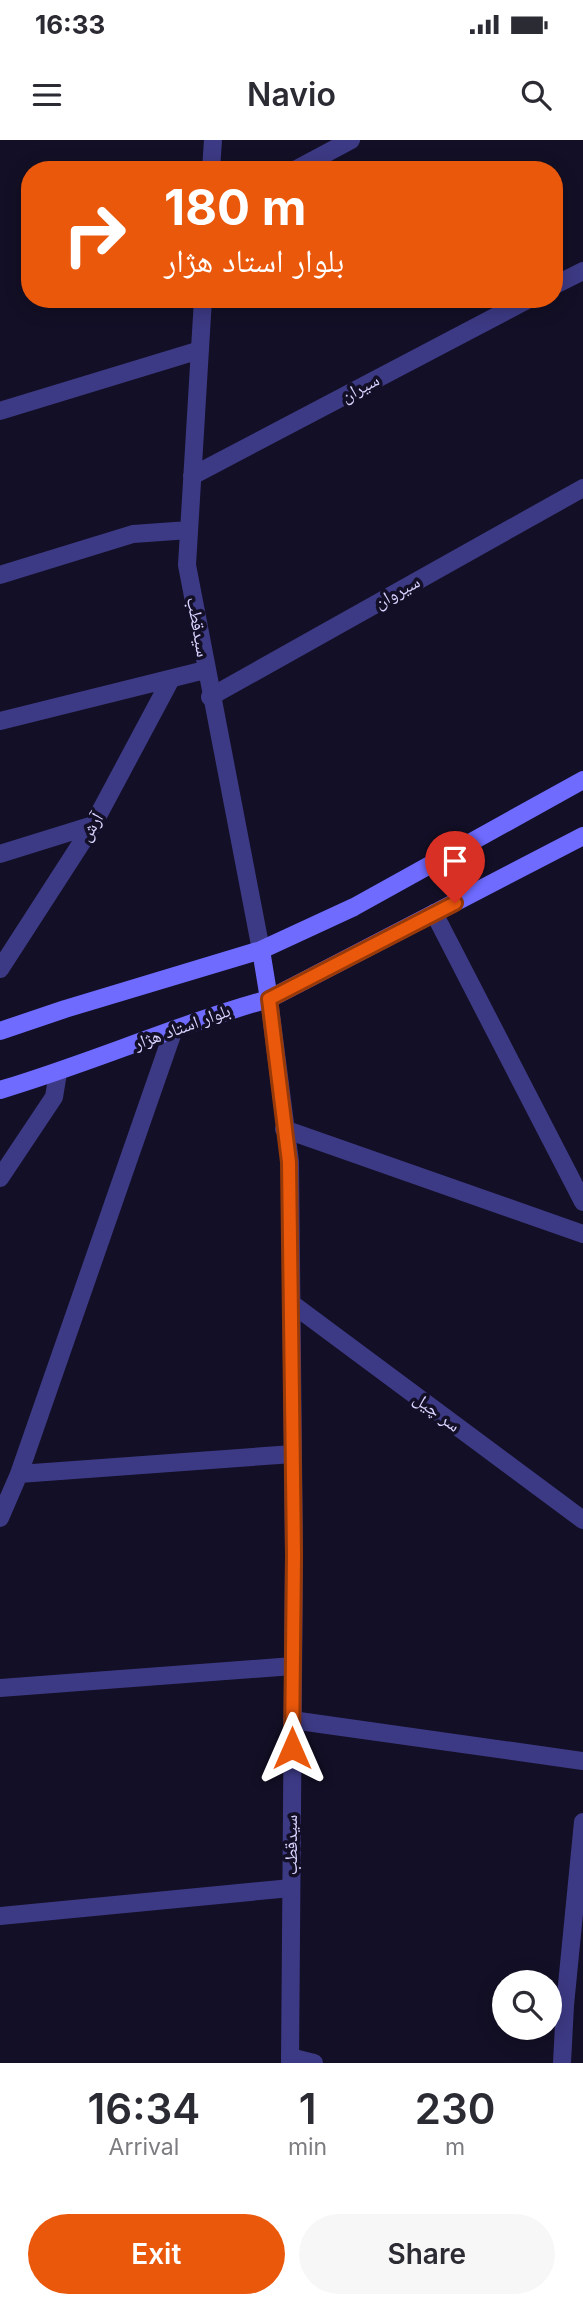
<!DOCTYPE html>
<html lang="en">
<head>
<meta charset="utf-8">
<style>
	:root { --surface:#fff; --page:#f7f7f7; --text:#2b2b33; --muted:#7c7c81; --accent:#ea580c }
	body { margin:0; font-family:Inter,"Noto Naskh Arabic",sans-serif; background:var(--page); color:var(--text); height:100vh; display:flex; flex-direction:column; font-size:26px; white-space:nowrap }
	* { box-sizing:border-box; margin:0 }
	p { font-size:23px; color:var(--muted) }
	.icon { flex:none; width:38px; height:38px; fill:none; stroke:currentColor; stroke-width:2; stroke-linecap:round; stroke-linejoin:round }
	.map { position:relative; height:1923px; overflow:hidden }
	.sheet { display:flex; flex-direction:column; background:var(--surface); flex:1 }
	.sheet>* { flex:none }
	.guide { position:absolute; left:21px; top:21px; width:542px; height:147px; border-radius:28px; box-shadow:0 4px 18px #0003; background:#ea580c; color:#fff; overflow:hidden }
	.tools { position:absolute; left:492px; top:1830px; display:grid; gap:14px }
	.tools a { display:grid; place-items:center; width:70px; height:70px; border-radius:50%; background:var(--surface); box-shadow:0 4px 18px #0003; font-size:35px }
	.pin { position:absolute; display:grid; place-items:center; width:60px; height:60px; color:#fff; margin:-72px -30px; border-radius:50% 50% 50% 0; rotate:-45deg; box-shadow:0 0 7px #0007 }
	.pin .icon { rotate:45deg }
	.me { position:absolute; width:77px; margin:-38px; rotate:0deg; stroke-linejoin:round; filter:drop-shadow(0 0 5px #0008) }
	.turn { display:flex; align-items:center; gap:24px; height:147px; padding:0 28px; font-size:32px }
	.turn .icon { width:91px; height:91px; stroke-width:2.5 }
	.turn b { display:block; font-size:49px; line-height:60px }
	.eta { display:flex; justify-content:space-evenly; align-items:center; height:119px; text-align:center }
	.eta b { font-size:42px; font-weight:600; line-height:49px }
	.primary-button { display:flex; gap:14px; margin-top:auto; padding:14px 28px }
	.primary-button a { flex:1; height:80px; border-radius:42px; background:var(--accent); color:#fff; font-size:28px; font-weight:600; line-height:80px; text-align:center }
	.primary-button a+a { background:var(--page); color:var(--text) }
	.status { display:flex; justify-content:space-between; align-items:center; height:49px; padding:0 35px; background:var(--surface); direction:ltr }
	.status svg { height:19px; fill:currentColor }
	header { display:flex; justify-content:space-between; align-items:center; height:91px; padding:0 28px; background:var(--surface); font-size:32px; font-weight:600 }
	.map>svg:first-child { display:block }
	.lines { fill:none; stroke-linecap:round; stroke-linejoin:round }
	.minor { stroke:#3d3a85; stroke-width:18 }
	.tertiary { stroke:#3d3a85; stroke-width:18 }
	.secondary { stroke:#6f6bff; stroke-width:18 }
	.route-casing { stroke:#983908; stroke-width:18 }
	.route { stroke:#ea580c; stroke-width:12 }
	.labels { text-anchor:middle; stroke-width:7; stroke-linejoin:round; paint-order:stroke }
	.street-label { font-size:18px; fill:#d9d4ff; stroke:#130f26 }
</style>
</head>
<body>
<div class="status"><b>16:33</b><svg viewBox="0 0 49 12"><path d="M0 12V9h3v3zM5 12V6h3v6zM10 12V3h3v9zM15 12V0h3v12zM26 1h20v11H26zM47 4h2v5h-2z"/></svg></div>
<header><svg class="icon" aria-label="menu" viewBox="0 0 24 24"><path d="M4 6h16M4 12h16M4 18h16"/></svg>Navio<svg class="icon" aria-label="search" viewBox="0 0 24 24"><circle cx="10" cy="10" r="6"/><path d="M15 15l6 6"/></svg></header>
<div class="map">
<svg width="583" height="1923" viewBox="0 0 583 1923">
	<rect width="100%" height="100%" fill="#130f26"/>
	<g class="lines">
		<path class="minor" d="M211,30L213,0
			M295,30L351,0
			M555,145L583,131
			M203,159L187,425L261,810
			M0,271L200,210
			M192,336L529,159
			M0,435L133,394L189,390
			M210,557L583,348
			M0,581L205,530
			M0,714L93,685
			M434,773L583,1062
			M0,829L93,685L171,539
			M284,989L583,1094
			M0,1038L54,957L58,933
			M291,1163L583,1380
			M19,1334L293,1314
			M0,1378L19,1334L174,889
			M0,1548L293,1526
			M292,1580L583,1621
			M0,1776L291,1748
			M290,1917L314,1923
			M562,1923L565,1865L583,1682"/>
		<path class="tertiary" d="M269,859L290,1022L294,1415L290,1923"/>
		<path class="secondary" d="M261,810L269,859
			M0,891L65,869L261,810L354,767L583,640
			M0,950C91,923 178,884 269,859L583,696"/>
	</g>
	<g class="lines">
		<g class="route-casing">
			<path id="route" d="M292,1608L294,1415L289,1022L269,859L455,763"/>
		</g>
		<use href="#route" class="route"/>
	</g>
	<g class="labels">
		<g class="street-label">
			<text transform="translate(360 248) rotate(-28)" y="6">سیران</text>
			<text transform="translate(397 452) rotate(-29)" y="6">سیروان</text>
			<text transform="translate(198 487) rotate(80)" y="6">سیدقطب</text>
			<text transform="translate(91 687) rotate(-59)" y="6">آرش</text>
			<text transform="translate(182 887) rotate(-20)" y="6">بلوار استاد هژار</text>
			<text transform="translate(437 1272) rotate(37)" y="6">سر چیل</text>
			<text transform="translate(291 1705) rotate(-90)" y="6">سیدقطب</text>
		</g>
	</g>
</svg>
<div class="tools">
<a><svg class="icon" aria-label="search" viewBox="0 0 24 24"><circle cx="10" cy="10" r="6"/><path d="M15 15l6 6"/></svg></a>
</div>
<div class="pin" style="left:455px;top:763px;background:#d93025"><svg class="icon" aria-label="arrive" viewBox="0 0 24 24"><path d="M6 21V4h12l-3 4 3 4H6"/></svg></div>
<svg class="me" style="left:292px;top:1608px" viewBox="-20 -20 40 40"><path d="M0-17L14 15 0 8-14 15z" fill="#ea580c" stroke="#fff" stroke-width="4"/></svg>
<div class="guide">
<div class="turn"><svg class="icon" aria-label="right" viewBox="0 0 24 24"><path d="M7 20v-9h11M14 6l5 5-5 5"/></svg><div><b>180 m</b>بلوار استاد هژار</div></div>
</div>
</div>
<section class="sheet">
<div class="eta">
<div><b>16:34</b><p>Arrival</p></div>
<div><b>1</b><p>min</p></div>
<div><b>230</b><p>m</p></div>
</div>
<div class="primary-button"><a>Exit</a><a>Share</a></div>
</section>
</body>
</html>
